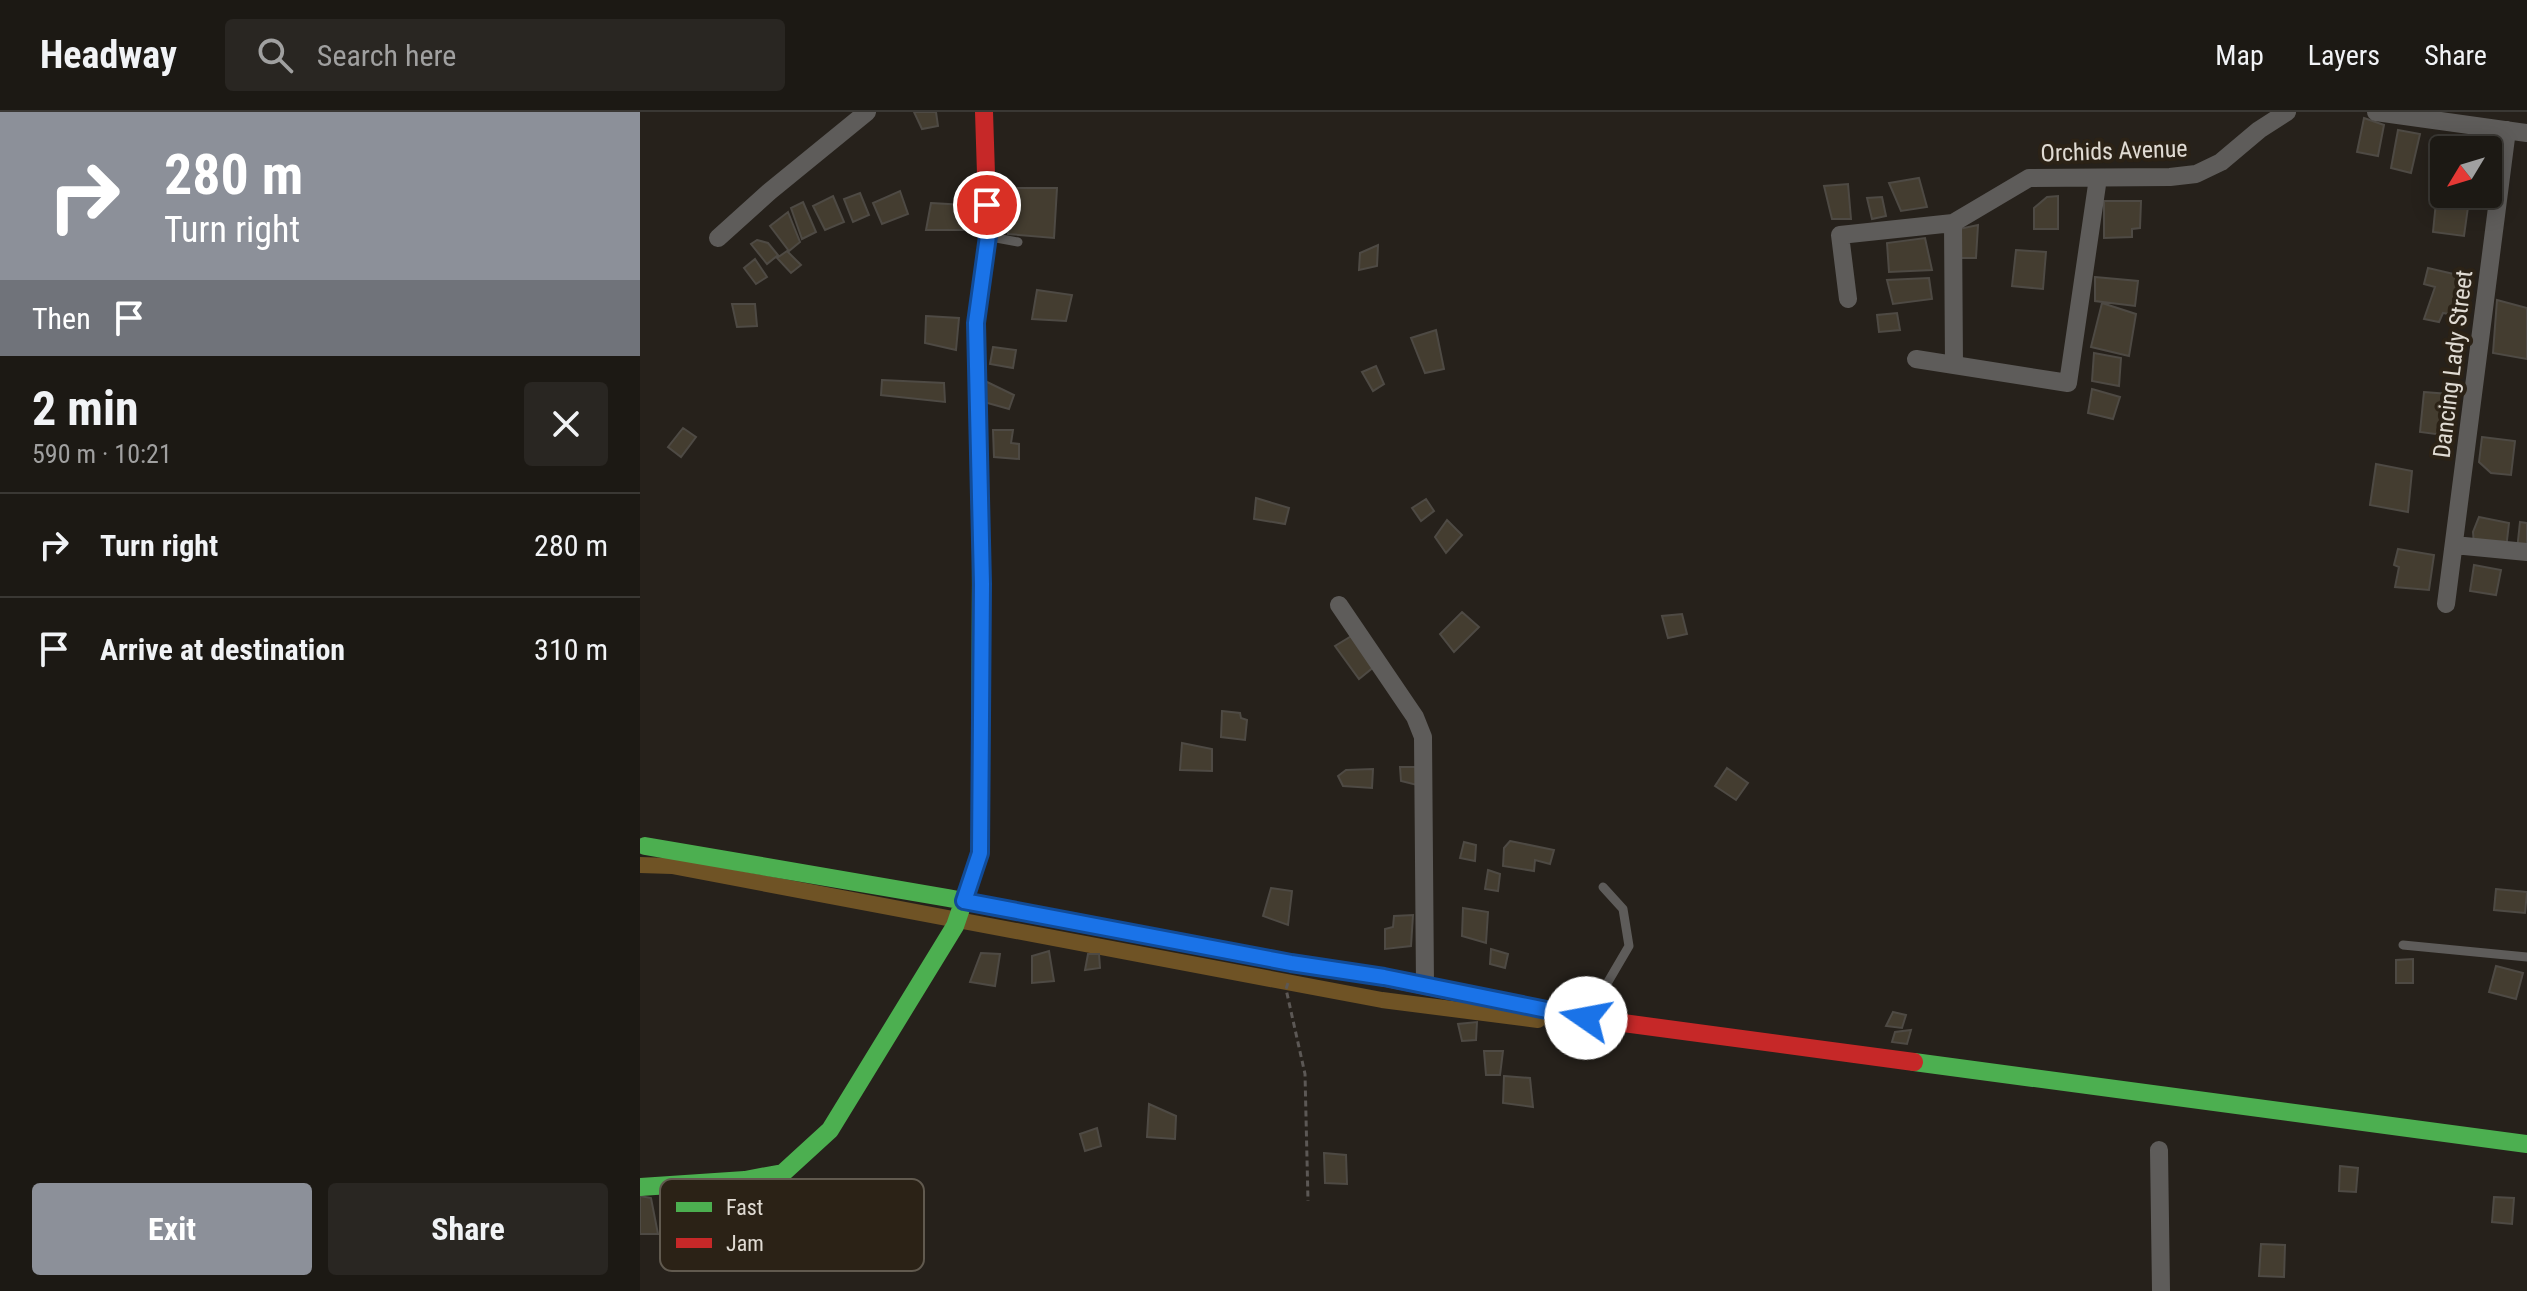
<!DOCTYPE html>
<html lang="en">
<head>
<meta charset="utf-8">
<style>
	:root { --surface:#1c1914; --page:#292622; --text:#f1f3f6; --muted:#a0a0a0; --line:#3a3834; --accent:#8c9099 }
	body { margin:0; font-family:"Roboto Condensed",sans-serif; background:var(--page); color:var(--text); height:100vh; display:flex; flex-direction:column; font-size:30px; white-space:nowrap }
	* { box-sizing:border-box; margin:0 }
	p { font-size:26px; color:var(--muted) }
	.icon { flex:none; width:44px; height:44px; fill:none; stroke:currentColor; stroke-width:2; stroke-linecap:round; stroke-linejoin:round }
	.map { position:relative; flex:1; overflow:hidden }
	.drawer { display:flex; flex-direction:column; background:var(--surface); width:640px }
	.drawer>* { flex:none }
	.guide { background:#8c9099; color:#fff; overflow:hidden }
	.needle { width:52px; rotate:232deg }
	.controls { position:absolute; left:1790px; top:24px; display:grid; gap:16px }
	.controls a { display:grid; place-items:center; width:72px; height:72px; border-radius:8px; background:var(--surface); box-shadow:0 4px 20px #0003,0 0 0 2px var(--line); font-size:40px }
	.pin { position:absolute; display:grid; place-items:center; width:68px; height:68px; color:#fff; margin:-34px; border:4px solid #fff; border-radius:50%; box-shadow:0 2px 8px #0007 }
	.me { position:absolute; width:88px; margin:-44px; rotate:282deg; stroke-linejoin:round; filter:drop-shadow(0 0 6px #0008) }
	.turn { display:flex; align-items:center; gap:28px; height:168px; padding:0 32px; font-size:36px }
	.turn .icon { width:104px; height:104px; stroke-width:2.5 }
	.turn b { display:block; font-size:56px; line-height:68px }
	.then { display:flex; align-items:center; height:76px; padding:0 32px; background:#0003; gap:16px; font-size:30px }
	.round { display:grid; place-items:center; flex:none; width:84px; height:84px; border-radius:8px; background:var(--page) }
	.overview { display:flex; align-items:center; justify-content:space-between; height:136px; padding:0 32px }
	h1 { font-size:48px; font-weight:700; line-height:60px }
	.cta { display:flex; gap:16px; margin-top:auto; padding:16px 32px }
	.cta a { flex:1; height:92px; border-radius:8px; background:var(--accent); color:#fff; font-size:32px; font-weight:700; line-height:92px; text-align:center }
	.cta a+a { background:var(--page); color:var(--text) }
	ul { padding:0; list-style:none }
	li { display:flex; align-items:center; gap:24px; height:104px; padding:0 32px; border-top:2px solid var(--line) }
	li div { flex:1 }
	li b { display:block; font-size:30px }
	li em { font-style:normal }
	header { display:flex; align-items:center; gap:48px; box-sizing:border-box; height:112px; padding:0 40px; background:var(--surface); border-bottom:2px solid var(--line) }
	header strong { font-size:38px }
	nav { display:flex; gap:44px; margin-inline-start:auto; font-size:28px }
	.search { width:560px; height:72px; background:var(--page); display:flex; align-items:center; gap:20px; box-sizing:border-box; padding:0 28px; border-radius:8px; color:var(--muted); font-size:30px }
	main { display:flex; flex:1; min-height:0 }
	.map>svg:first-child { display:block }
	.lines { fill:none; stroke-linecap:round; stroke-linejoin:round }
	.canal { stroke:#6f5325; stroke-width:16 }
	.building { fill:#443d30; stroke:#4e4a44; stroke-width:2 }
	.path { stroke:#5c5855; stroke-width:3; stroke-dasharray:6 4; stroke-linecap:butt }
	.lane { stroke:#5e5c5a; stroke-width:9 }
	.street { stroke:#5e5c5a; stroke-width:18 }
	.fast { stroke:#4caf50; stroke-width:18 }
	.jam { stroke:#c62828; stroke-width:18 }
	.route-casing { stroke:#114b97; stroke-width:20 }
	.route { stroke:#1a73e8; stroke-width:14 }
	.labels { text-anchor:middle; stroke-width:8; stroke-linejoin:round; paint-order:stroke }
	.street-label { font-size:24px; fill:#e0dbd3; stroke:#2b2216 }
	.key { fill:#2b2216; stroke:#615a4f; stroke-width:2 }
	.key-label { font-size:22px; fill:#e0dbd3 }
</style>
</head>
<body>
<header>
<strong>Headway</strong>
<div class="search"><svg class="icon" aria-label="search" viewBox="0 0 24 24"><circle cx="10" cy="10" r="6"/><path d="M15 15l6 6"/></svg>Search here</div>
<nav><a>Map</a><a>Layers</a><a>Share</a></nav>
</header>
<main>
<section class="drawer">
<div class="guide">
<div class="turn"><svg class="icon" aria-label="right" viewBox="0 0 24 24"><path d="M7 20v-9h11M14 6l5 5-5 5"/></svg><div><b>280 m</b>Turn right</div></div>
<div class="then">Then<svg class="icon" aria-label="arrive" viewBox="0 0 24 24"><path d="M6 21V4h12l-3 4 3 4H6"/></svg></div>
</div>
<div class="overview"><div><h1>2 min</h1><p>590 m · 10:21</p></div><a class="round"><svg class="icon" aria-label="close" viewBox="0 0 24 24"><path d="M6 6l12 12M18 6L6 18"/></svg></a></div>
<ul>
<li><svg class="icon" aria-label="right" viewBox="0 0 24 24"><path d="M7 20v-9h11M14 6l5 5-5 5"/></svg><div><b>Turn right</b></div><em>280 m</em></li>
<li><svg class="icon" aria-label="arrive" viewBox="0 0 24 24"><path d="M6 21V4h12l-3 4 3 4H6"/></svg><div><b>Arrive at destination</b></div><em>310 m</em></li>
</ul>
<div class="cta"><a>Exit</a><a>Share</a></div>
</section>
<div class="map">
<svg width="1887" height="1179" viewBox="0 0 1887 1179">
	<rect width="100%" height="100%" fill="#26211b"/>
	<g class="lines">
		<path class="canal" d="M0,753L32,754L742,888L898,908"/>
	</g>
	<path class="building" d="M274,0H296L298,14L282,17Z
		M1724,6L1744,13L1738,44L1717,40Z
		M1758,18L1780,22L1771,61L1751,56Z
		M1802,56L1804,82H1826L1824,86L1790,82L1791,65Z
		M1279,66L1287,95L1261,99L1249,71Z
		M1208,72L1211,107H1192L1184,74Z
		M370,76H417L414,126L368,122Z
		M260,79L268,102L242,112L233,91Z
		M220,81L229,103L213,110L204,87Z
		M193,84L204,110L185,118L173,94Z
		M1418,84V117H1394V96L1407,85Z
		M1242,85L1246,104L1232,107L1227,86Z
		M1464,89H1501L1500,116L1492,117V125L1464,126Z
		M163,90L176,120L162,127L151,96Z
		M1796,90L1828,95L1824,124L1793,120Z
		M291,91L325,93L322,101L331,104L328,118H286Z
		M148,100L160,130L149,139L130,114Z
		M1338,113L1336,146H1320L1319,117Z
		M1285,126L1292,158L1249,160L1247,131Z
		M117,128L128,131L138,143L127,152L111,132Z
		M738,133L737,154L719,158L720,141Z
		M1376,138L1406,140L1403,177L1372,174Z
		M147,139L161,153L151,161L137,146Z
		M115,147L127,165L116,172L104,156Z
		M1788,156L1831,166L1824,205L1803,201L1799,210L1784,207L1795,175L1784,172Z
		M1455,165L1498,169L1495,194L1455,189Z
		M1289,166L1292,187L1253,192L1247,168Z
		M397,178L432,183L426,209L392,207Z
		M1857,188L1887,196V247L1853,241Z
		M1462,191L1496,202L1489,244L1451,235Z
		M92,192H115L117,214L97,215Z
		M1257,201L1260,218L1239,220L1237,203Z
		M286,204L319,206L316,238L285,231Z
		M796,218L804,257L785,261L771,226Z
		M353,235L376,238L373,256L350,252Z
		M1454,241L1481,246L1479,274L1452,269Z
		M736,254L744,272L733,279L722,260Z
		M242,268L304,271L305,290L241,283Z
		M345,269L374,283L369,297L344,290Z
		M1452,277L1480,285L1473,307L1448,301Z
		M1784,280L1809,282L1803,323L1780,320Z
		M43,316L56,325L41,345L28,335Z
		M353,318H373L371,331L379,332V347L354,345Z
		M1842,325L1875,329L1871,363L1851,361L1839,350Z
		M1736,352L1772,359L1768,400L1730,393Z
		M616,386L649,396L645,412L614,407Z
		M786,387L794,399L781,409L772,396Z
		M1839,405L1869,411L1866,437L1834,433L1833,420Z
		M807,408L822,423L806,441L795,425Z
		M1880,410L1887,411V439L1877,438Z
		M1758,437L1794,443L1789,478L1755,475L1759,455L1754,453Z
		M1834,453L1861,458L1856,483L1830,479Z
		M822,500L839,515L814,540L800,522Z
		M1042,502L1047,522L1028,526L1022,504Z
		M713,523L735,554L719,567L695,534Z
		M582,599L600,601L601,606L607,608L605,628L581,625Z
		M542,631L572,637V659L540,658Z
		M760,655H776L777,673L761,669Z
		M1087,656L1108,671L1096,688L1075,674Z
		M733,657L732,676L703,674L698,664L706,658Z
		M870,729L914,738L910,752L895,748L894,759L863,754L864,736Z
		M824,730L836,733L835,749L820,746Z
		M848,758L860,762L858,779L845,777Z
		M631,776L652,779L648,813L623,804Z
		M1856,777L1887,780L1885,801L1854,798Z
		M823,796L848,800L846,831L822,824Z
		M773,803L771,834L745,837V817L753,815L754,804Z
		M851,837L868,842L865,856L850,852Z
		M409,839L414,869L392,871V844Z
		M341,841L360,842L355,874L330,870Z
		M448,842H459L460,856L445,858Z
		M1773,847V871H1756V848Z
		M1856,854L1883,861L1876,887L1849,880Z
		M1253,900L1266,903L1262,916L1246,914Z
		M837,910L836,928L822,929L818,912Z
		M1271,918L1267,932L1252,930L1255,920Z
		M844,939H863L860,963H846Z
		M864,964L890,966L893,995L863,991Z
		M509,992L536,1004L535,1027L507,1025Z
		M457,1016L461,1034L445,1039L440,1022Z
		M684,1041L706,1043L707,1072L685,1071Z
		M1700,1054L1718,1056L1716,1080L1699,1079Z
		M0,1084L11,1086L18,1122H0Z
		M1854,1085L1874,1086L1872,1112L1852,1110Z
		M1621,1132L1645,1133L1644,1165L1619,1164Z"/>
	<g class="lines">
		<path class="path" d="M648,871L646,877L665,962L668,1089"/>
		<path class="lane" d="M351,125L378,130
			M1763,833L1887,845
			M948,904L989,834L983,797L963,775"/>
		<path class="street" d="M1736,0L1887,21
			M1313,111L1314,253
			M78,126L129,80L227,0
			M1208,187L1200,123L1313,111L1389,66L1530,65L1556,62L1581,50L1619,18L1647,0
			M1276,247L1428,271L1458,66
			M1814,433L1887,440
			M1806,492L1867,18
			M699,493L775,605L783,625L785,873
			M1519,1038L1521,1179"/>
		<path class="fast" d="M5,734L308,786L651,851L731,863
			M1274,950L1887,1032
			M0,1075L105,1068L143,1061L190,1018L315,814L340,741L341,439"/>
		<path class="jam" d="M341,439L336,211L348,124L344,0
			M731,863L946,906L1274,950"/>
	</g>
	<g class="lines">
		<g class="route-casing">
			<path id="route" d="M347,93L348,124L336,211L342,472L340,741L324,789L651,851L744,865L946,906"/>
		</g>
		<use href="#route" class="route"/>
	</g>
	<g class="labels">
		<g class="street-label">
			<text transform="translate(1474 39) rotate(-2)" y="8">Orchids Avenue</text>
			<text transform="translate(1813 252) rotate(-83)" y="8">Dancing Lady Street</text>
		</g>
	</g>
	<rect x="20" y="1067" width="264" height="92" rx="12" class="key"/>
	<rect x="36" y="1090" width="36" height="10" fill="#4caf50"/>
	<rect x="36" y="1126" width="36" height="10" fill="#c62828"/>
	<g class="key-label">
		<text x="86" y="1103">Fast</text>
		<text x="86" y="1139">Jam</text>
	</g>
</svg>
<div class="controls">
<a><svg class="needle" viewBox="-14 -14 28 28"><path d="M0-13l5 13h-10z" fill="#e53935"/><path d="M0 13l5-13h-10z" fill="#a0a0a0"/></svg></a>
</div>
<div class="pin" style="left:347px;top:93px;background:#d93025"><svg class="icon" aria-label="arrive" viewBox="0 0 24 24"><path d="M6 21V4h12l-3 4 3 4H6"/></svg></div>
<svg class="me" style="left:946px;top:906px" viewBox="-20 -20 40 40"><circle r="19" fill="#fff"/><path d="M0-13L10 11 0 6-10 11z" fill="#1a73e8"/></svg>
</div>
</main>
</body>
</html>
